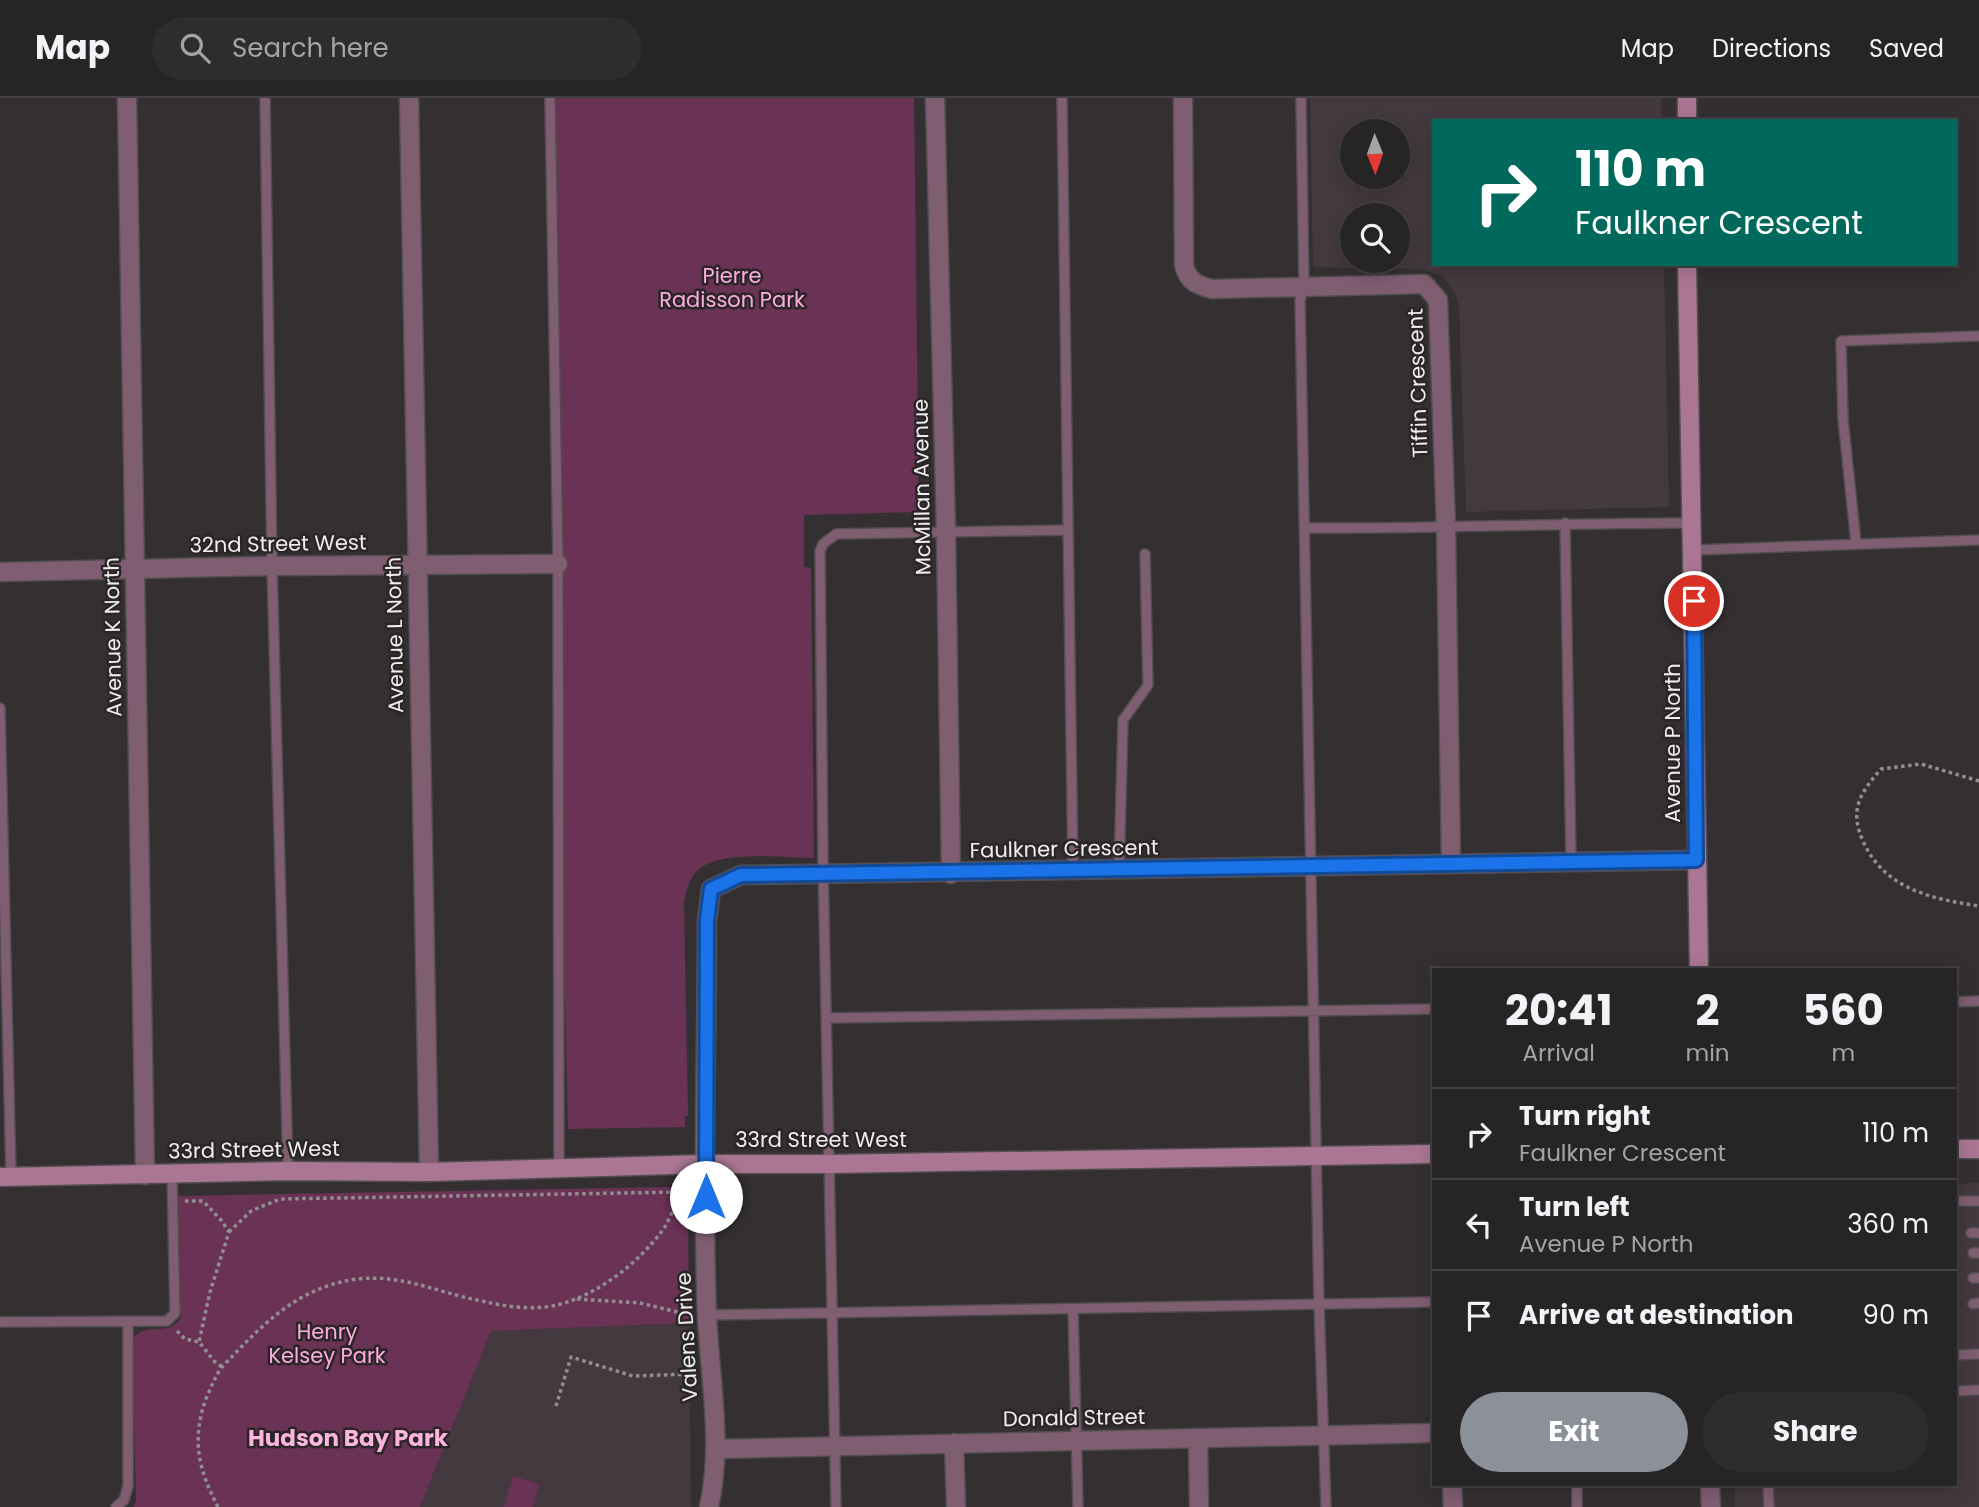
<!DOCTYPE html>
<html lang="en">
<head>
<meta charset="utf-8">
<style>
	:root { --surface:#272426; --page:#2f2c2e; --text:#f1f3f6; --muted:#a4a4a7; --line:#434143; --accent:#8c9099 }
	body { margin:0; font-family:Poppins,sans-serif; background:var(--page); color:var(--text); height:100vh; display:flex; flex-direction:column; font-size:26px; white-space:nowrap }
	* { box-sizing:border-box; margin:0 }
	p { font-size:23px; color:var(--muted) }
	.icon { flex:none; width:38px; height:38px; fill:none; stroke:currentColor; stroke-width:2; stroke-linecap:round; stroke-linejoin:round }
	.map { position:relative; flex:1; overflow:hidden }
	.side { position:absolute; left:1432px; top:870px; width:525px; height:518px; display:flex; flex-direction:column; background:var(--surface); border-radius:0px; box-shadow:0 4px 18px #0003,0 0 0 2px var(--line) }
	.side>* { flex:none }
	.banner { position:absolute; left:1432px; top:21px; width:525px; height:147px; border-radius:0px; box-shadow:0 4px 18px #0003,0 0 0 2px var(--line); background:#00695c; color:#fff; overflow:hidden }
	.needle { width:46px; rotate:179deg }
	.buttons { position:absolute; left:1340px; top:21px; display:grid; gap:14px }
	.buttons a { display:grid; place-items:center; width:70px; height:70px; border-radius:50%; background:var(--surface); box-shadow:0 4px 18px #0003,0 0 0 2px var(--line); font-size:35px }
	.pin { position:absolute; display:grid; place-items:center; width:60px; height:60px; color:#fff; margin:-30px; border:4px solid #fff; border-radius:50%; box-shadow:0 2px 7px #0007 }
	.me { position:absolute; width:77px; margin:-38px; rotate:0deg; stroke-linejoin:round; filter:drop-shadow(0 0 5px #0008) }
	.turn { display:flex; align-items:center; gap:24px; height:147px; padding:0 28px; font-size:32px }
	.turn .icon { width:91px; height:91px; stroke-width:2.5 }
	.turn b { display:block; font-size:49px; line-height:60px }
	.eta { display:flex; justify-content:space-evenly; align-items:center; height:119px; text-align:center }
	.eta b { font-size:42px; font-weight:700; line-height:49px }
	.primary-button { display:flex; gap:14px; margin-top:auto; padding:14px 28px }
	.primary-button a { flex:1; height:80px; border-radius:42px; background:var(--accent); color:#fff; font-size:28px; font-weight:700; line-height:80px; text-align:center }
	.primary-button a+a { background:var(--page); color:var(--text) }
	ul { padding:0; list-style:none }
	li { display:flex; align-items:center; gap:21px; height:91px; padding:0 28px; border-top:2px solid var(--line) }
	li div { flex:1 }
	li b { display:block; font-size:26px }
	li em { font-style:normal }
	header { display:flex; align-items:center; gap:42px; box-sizing:border-box; height:98px; padding:0 35px; background:var(--surface); border-bottom:2px solid var(--line) }
	header strong { font-size:33px }
	nav { display:flex; gap:38px; margin-inline-start:auto; font-size:24px }
	.search { width:490px; height:63px; background:var(--page); display:flex; align-items:center; gap:18px; box-sizing:border-box; padding:0 24px; border-radius:38px; color:var(--muted); font-size:26px }
	.map>svg:first-child { display:block }
	.built { fill:#43393e; fill-rule:evenodd }
	.green { fill:#6a3255 }
	.lines { fill:none; stroke-linecap:round; stroke-linejoin:round }
	.service-casing { stroke:#524e50; stroke-width:12 }
	.minor-casing { stroke:#524e50; stroke-width:21 }
	.secondary-casing { stroke:#524e50; stroke-width:21 }
	.path { stroke:#928f91; stroke-width:3.5; stroke-dasharray:3.5 3.5; stroke-linecap:butt }
	.service { stroke:#7f5e71; stroke-width:9 }
	.minor { stroke:#7f5e71; stroke-width:18 }
	.secondary { stroke:#aa7694; stroke-width:18 }
	.route-casing { stroke:#114b97; stroke-width:18 }
	.route { stroke:#1a73e8; stroke-width:12 }
	.labels { text-anchor:middle; stroke-width:5; stroke-linejoin:round; paint-order:stroke }
	.park-label { font-size:21px; fill:#feacdd; stroke:#2a2628 }
	.street-label { font-size:21px; fill:#f0edef; stroke:#2a2628 }
	.neighbourhood-label { font-size:23px; font-weight:bold; fill:#fdb4df; stroke:#2a2628 }
</style>
</head>
<body>
<header>
<strong>Map</strong>
<div class="search"><svg class="icon" aria-label="search" viewBox="0 0 24 24"><circle cx="10" cy="10" r="6"/><path d="M15 15l6 6"/></svg>Search here</div>
<nav><a>Map</a><a>Directions</a><a>Saved</a></nav>
</header>
<div class="map">
<svg width="1979" height="1409" viewBox="0 0 1979 1409">
	<rect width="100%" height="100%" fill="#343032"/>
	<path class="built" d="M1310,0H1661L1662,23H1433V166H1664L1669,409L1466,414L1459,209L1456,197L1442,177L1421,171L1313,169ZM1353,33H1398V79H1353ZM1353,117H1398V163H1353Z
		M1979,1085V1409H1735V1386H1955V1086Z
		M689,1225L691,1409H420L491,1233Z"/>
	<path class="green" d="M544,0H914L919,414L804,417V469L811,470L814,760C784,760 716,751 696,774C688,783 686,794 684,805L688,1018H685V1029L568,1031Z
		M668,1089C681,1090 685,1095 688,1108L689,1225L491,1233L420,1409H134L136,1403L132,1243C143,1221 170,1241 181,1219L178,1098Z
		M513,1378L539,1386L533,1409H504Z"/>
	<g class="lines">
		<g class="service-casing">
			<path id="service" d="M265,0L272,468L288,1073
				M550,0L558,466L559,1071
				M1062,0L1073,775
				M1301,0L1304,188L1300,202L1319,1206L1326,1409
				M1565,425L1571,764
				M1306,430C1435,431 1563,425 1692,425
				M1856,445L1843,321L1841,243L1979,238
				M1694,452L1979,442
				M0,610L11,1079
				M1119,773L1123,622L1148,587L1145,456
				M1955,904L1979,903
				M827,920L1433,911
				M1955,1103H1979
				M1971,1135H1979
				M1973,1155H1979
				M1973,1180H1979
				M1973,1206L1979,1205
				M1073,1211L1078,1409
				M707,1217L1433,1204
				M0,1224L167,1223L175,1215L172,1076
				M1955,1257L1979,1256
				M1955,1293L1979,1292
				M1577,1386V1409
				M1768,1386L1769,1409
				M116,1409L124,1402L128,1388V1224
				M836,1409L823,763L820,453L823,446L836,436L1068,432"/>
		</g>
		<g class="minor-casing">
			<path id="minor" d="M127,0L145,1077
				M409,0L429,1074
				M935,0L946,434L951,776
				M1183,0L1184,167C1188,183 1196,187 1212,191L1424,186L1438,202L1446,430L1451,766
				M0,474L272,468L558,466
				M1198,1340L1199,1409
				M954,1345L956,1409
				M716,1351L1433,1335
				M1452,1386L1453,1409
				M1710,1386L1711,1409
				M709,1409C723,1346 710,1281 707,1218C702,1086 707,954 707,823L711,791L741,777C1060,775 1378,768 1696,762"/>
		</g>
		<g class="secondary-casing">
			<path id="secondary" d="M1687,23V0
				M1687,166L1699,872
				M1955,1051H1979
				M0,1079L288,1073L429,1074L706,1066H829L1433,1056"/>
		</g>
		<path class="path" d="M1979,683L1921,666L1881,671C1860,695 1849,712 1863,743C1884,791 1932,801 1979,808
			M185,1103H203L221,1122L229,1134L210,1194L199,1244L214,1263L222,1269
			M229,1134L251,1113L280,1101L680,1094
			M577,1201L640,1205L690,1217
			M177,1233L185,1241L199,1244
			M556,1308L571,1259L633,1278L693,1276
			M218,1409C198,1371 191,1340 207,1298C212,1288 215,1278 222,1269C261,1228 297,1189 357,1181C404,1176 438,1195 482,1203C506,1209 536,1213 561,1206C600,1195 638,1165 662,1133C670,1122 675,1106 680,1094H690"/>
		<use href="#service" class="service"/>
		<use href="#minor" class="minor"/>
		<use href="#secondary" class="secondary"/>
	</g>
	<g class="lines">
		<g class="route-casing">
			<path id="route" d="M706,1099L707,823L711,791L741,777C1060,775 1378,768 1696,762L1694,503"/>
		</g>
		<use href="#route" class="route"/>
	</g>
	<g class="labels">
		<g class="park-label">
			<text x="732" y="185">Pierre<tspan x="732" dy="24">Radisson Park</tspan></text>
			<text x="327" y="1241">Henry<tspan x="327" dy="24">Kelsey Park</tspan></text>
		</g>
		<g class="street-label">
			<text transform="translate(1418 285) rotate(-92)" y="7">Tiffin Crescent</text>
			<text transform="translate(922 389) rotate(-91)" y="7">McMillan Avenue</text>
			<text transform="translate(278 446) rotate(-1)" y="7">32nd Street West</text>
			<text transform="translate(395 537) rotate(-91)" y="7">Avenue L North</text>
			<text transform="translate(113 539) rotate(-91)" y="7">Avenue K North</text>
			<text transform="translate(1673 645) rotate(-90)" y="7">Avenue P North</text>
			<text transform="translate(1064 751) rotate(-1)" y="7">Faulkner Crescent</text>
			<text x="821" y="1049">33rd Street West</text>
			<text transform="translate(254 1052) rotate(-1)" y="7">33rd Street West</text>
			<text transform="translate(687 1239) rotate(-93)" y="7">Valens Drive</text>
			<text transform="translate(1074 1320) rotate(-1)" y="7">Donald Street</text>
		</g>
		<g class="neighbourhood-label">
			<text x="348" y="1348">Hudson Bay Park</text>
		</g>
	</g>
</svg>
<div class="buttons">
<a><svg class="needle" viewBox="-14 -14 28 28"><path d="M0-13l5 13h-10z" fill="#e53935"/><path d="M0 13l5-13h-10z" fill="#a4a4a7"/></svg></a>
<a><svg class="icon" aria-label="search" viewBox="0 0 24 24"><circle cx="10" cy="10" r="6"/><path d="M15 15l6 6"/></svg></a>
</div>
<div class="pin" style="left:1694px;top:503px;background:#d93025"><svg class="icon" aria-label="arrive" viewBox="0 0 24 24"><path d="M6 21V4h12l-3 4 3 4H6"/></svg></div>
<svg class="me" style="left:706px;top:1099px" viewBox="-20 -20 40 40"><circle r="19" fill="#fff"/><path d="M0-13L10 11 0 6-10 11z" fill="#1a73e8"/></svg>
<div class="banner">
<div class="turn"><svg class="icon" aria-label="right" viewBox="0 0 24 24"><path d="M7 20v-9h11M14 6l5 5-5 5"/></svg><div><b>110 m</b>Faulkner Crescent</div></div>
</div>
<section class="side">
<div class="eta">
<div><b>20:41</b><p>Arrival</p></div>
<div><b>2</b><p>min</p></div>
<div><b>560</b><p>m</p></div>
</div>
<ul>
<li><svg class="icon" aria-label="right" viewBox="0 0 24 24"><path d="M7 20v-9h11M14 6l5 5-5 5"/></svg><div><b>Turn right</b><p>Faulkner Crescent</p></div><em>110 m</em></li>
<li><svg class="icon" aria-label="left" viewBox="0 0 24 24"><path d="M17 20v-9H6M10 6l-5 5 5 5"/></svg><div><b>Turn left</b><p>Avenue P North</p></div><em>360 m</em></li>
<li><svg class="icon" aria-label="arrive" viewBox="0 0 24 24"><path d="M6 21V4h12l-3 4 3 4H6"/></svg><div><b>Arrive at destination</b></div><em>90 m</em></li>
</ul>
<div class="primary-button"><a>Exit</a><a>Share</a></div>
</section>
</div>
</body>
</html>
